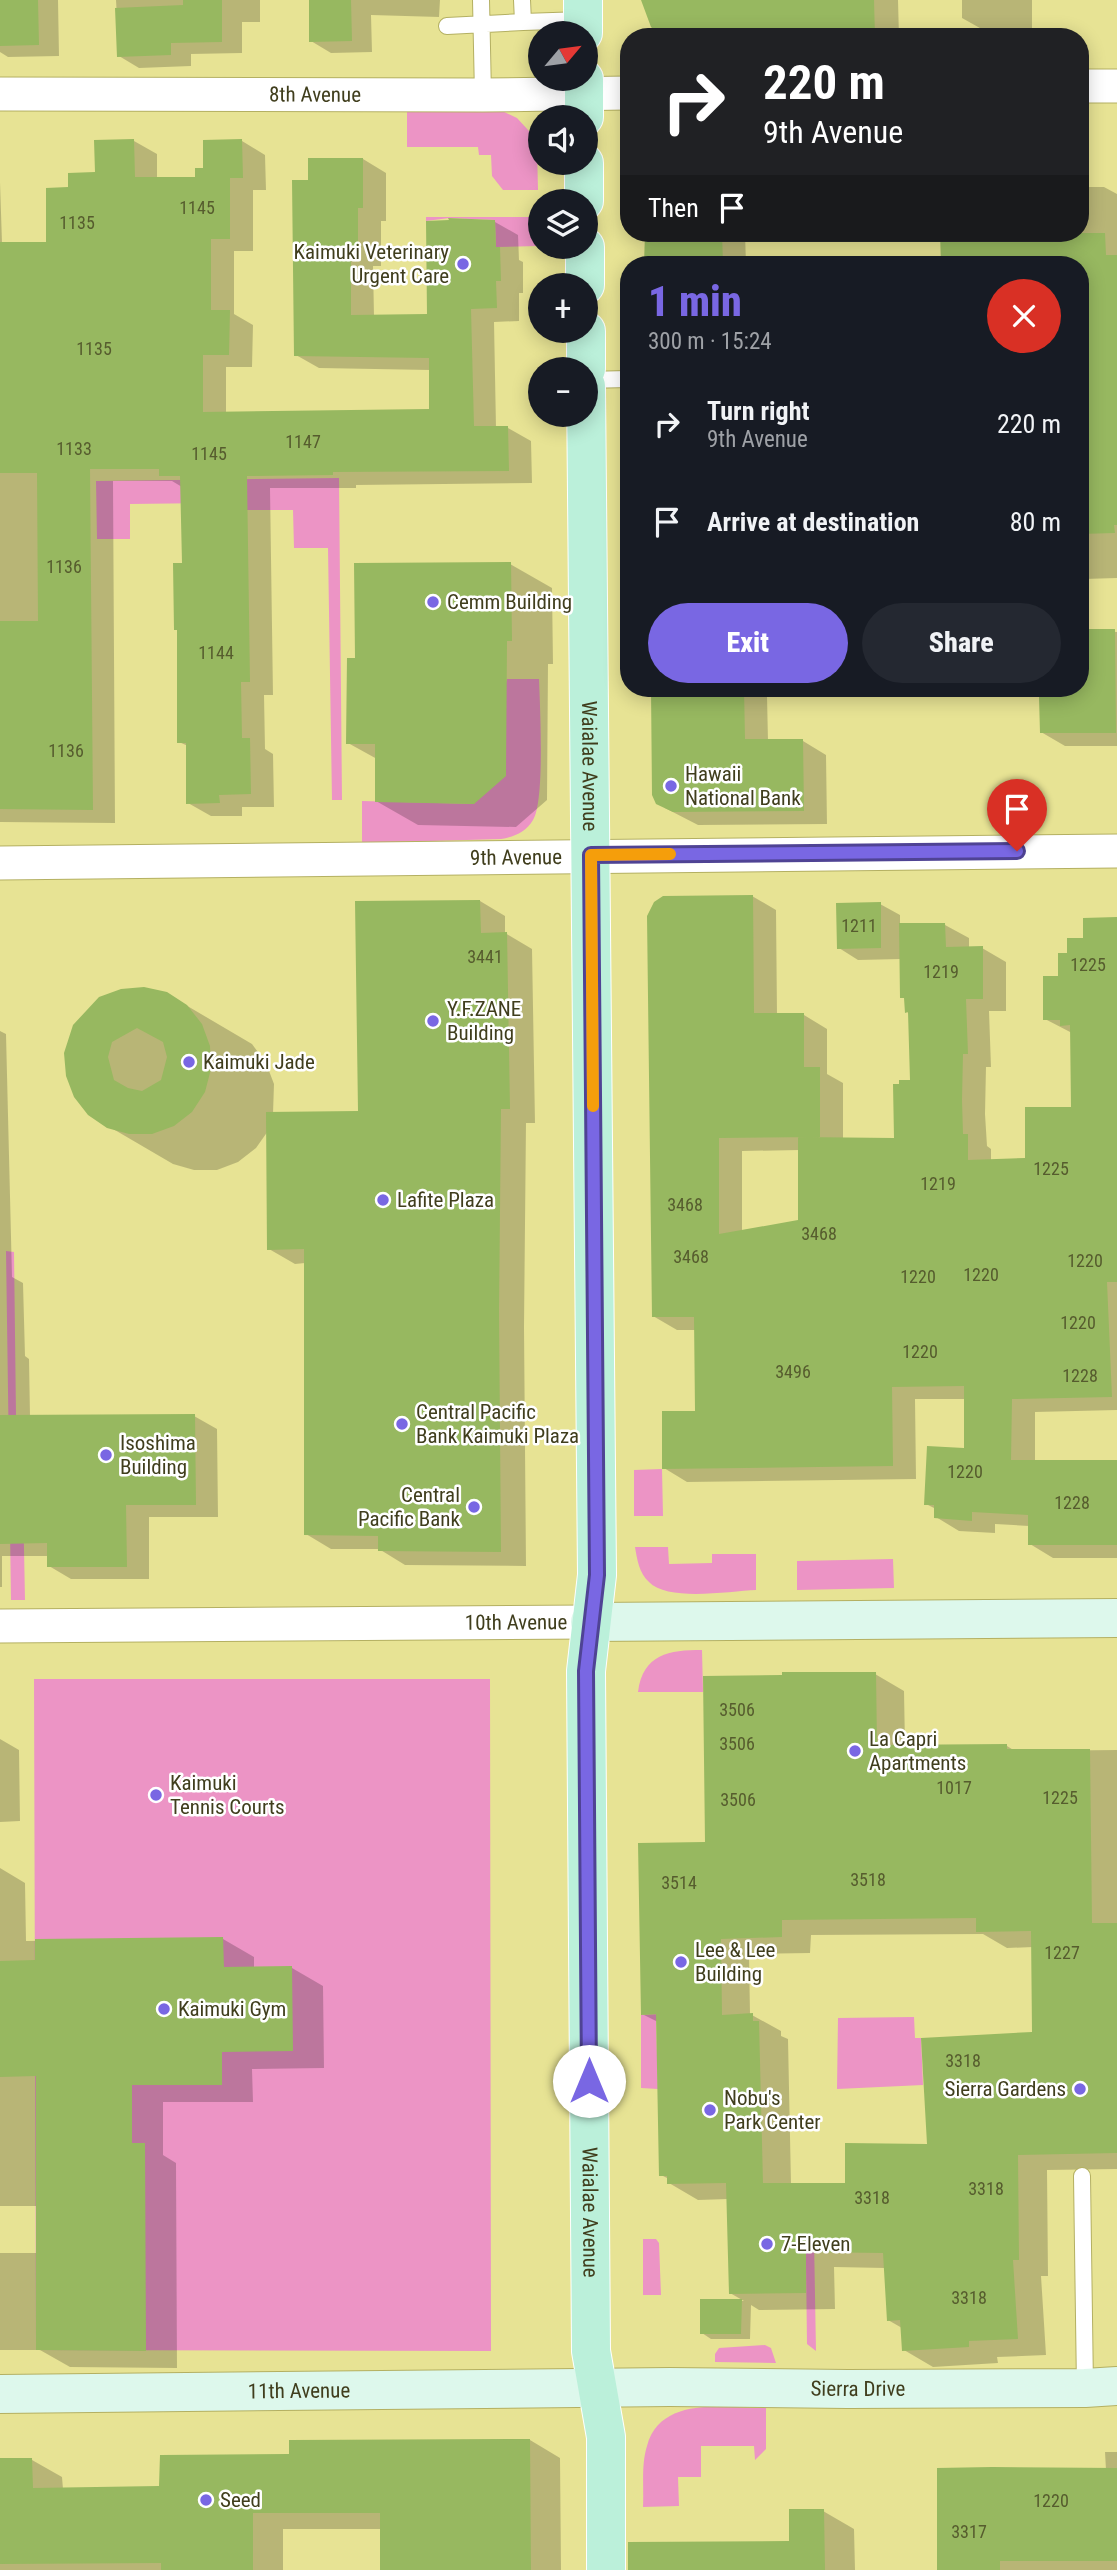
<!DOCTYPE html>
<html lang="en">
<head>
<meta charset="utf-8">
<style>
	:root { --surface:#171b24; --page:#242831; --text:#f1f3f6; --muted:#9ea1a6; --accent:#7967e3 }
	body { margin:0; font-family:"Roboto Condensed",sans-serif; background:var(--page); color:var(--text); height:100vh; display:flex; flex-direction:column; font-size:26px; white-space:nowrap }
	* { box-sizing:border-box; margin:0 }
	p { font-size:23px; color:var(--muted) }
	.icon { flex:none; width:38px; height:38px; fill:none; stroke:currentColor; stroke-width:2; stroke-linecap:round; stroke-linejoin:round }
	.map { position:relative; flex:1; overflow:hidden }
	.sheet { position:absolute; left:620px; top:256px; width:469px; height:441px; display:flex; flex-direction:column; background:var(--surface); border-radius:28px; box-shadow:0 4px 18px #0003 }
	.sheet>* { flex:none }
	.banner { position:absolute; left:620px; top:28px; width:469px; height:214px; border-radius:28px; box-shadow:0 4px 18px #0003; background:#202124; color:#fff; overflow:hidden }
	.needle { width:46px; rotate:61deg }
	.fabs { position:absolute; left:528px; top:21px; display:grid; gap:14px }
	.fabs a { display:grid; place-items:center; width:70px; height:70px; border-radius:50%; background:var(--surface); box-shadow:0 4px 18px #0003; font-size:35px }
	.pin { position:absolute; display:grid; place-items:center; width:60px; height:60px; color:#fff; margin:-72px -30px; border-radius:50% 50% 50% 0; rotate:-45deg; box-shadow:0 0 7px #0007 }
	.pin .icon { rotate:45deg }
	.me { position:absolute; width:77px; margin:-38px; rotate:0deg; stroke-linejoin:round; filter:drop-shadow(0 0 5px #0008) }
	.turn { display:flex; align-items:center; gap:24px; height:147px; padding:0 28px; font-size:32px }
	.turn .icon { width:91px; height:91px; stroke-width:2.5 }
	.turn b { display:block; font-size:49px; line-height:60px }
	.then { display:flex; align-items:center; height:66px; padding:0 28px; background:#0003; gap:14px; font-size:26px }
	.round { display:grid; place-items:center; flex:none; width:74px; height:74px; border-radius:37px; background:var(--page) }
	.overview { display:flex; align-items:center; justify-content:space-between; height:119px; padding:0 28px }
	h1 { font-size:42px; font-weight:800; line-height:52px; color:var(--accent) }
	.cta { display:flex; gap:14px; margin-top:auto; padding:14px 28px }
	.cta a { flex:1; height:80px; border-radius:42px; background:var(--accent); color:#fff; font-size:28px; font-weight:800; line-height:80px; text-align:center }
	.cta a+a { background:var(--page); color:var(--text) }
	ul { padding:0; list-style:none }
	li { display:flex; align-items:center; gap:21px; height:98px; padding:0 28px }
	li div { flex:1 }
	li b { display:block; font-size:26px }
	li em { font-style:normal }
	.map>svg:first-child { display:block }
	.green { fill:#ec94c5 }
	.shadow { fill:#0003; fill-rule:evenodd }
	.building { fill:#97b860; fill-rule:evenodd }
	.lines { fill:none; stroke-linecap:round; stroke-linejoin:round }
	.lane-casing { stroke:#b4b062; stroke-width:18 }
	.street-casing { stroke:#b4b062; stroke-width:35 }
	.secondary-casing { stroke:#b4b062; stroke-width:40 }
	.primary-casing { stroke:#fff; stroke-width:40 }
	.lane { stroke:#fff; stroke-width:16 }
	.street { stroke:#fff; stroke-width:33 }
	.secondary { stroke:#ddf8ec; stroke-width:38 }
	.primary { stroke:#bbf0da; stroke-width:38 }
	.route-casing { stroke:#4f4394; stroke-width:18 }
	.route { stroke:#7967e3; stroke-width:12 }
	.slow { stroke:#f59e0b; stroke-width:12 }
	.poi-dot { fill:#7967e3; stroke:#fff; stroke-width:2.5 }
	.labels { text-anchor:middle; stroke-width:5; stroke-linejoin:round; paint-order:stroke }
	.number-label { font-size:18px; fill:#565c2e }
	.street-label { font-size:21px; fill:#403e1d; stroke:#fff }
	.poi-label { font-size:21px; fill:#403e1d; stroke:#fff; text-anchor:start }
</style>
</head>
<body>
<div class="map">
<svg width="1117" height="2570" viewBox="0 0 1117 2570">
	<rect width="100%" height="100%" fill="#e7e394"/>
	<path class="green" d="M407,109L500,110L517,118L529,131L537,148L538,190H503L492,176L491,155H479L478,147H407Z
		M426,217H539L538,246L496,247L495,220L449,218L426,221Z
		M339,478L342,800H332L328,548H294L293,510H213L212,503L130,504V539H97L96,481Z
		M507,679H539C540,705 545,802 533,820C526,832 514,837 501,839L362,843V801L474,804Z
		M6,1251L14,1252L17,1496H23L25,1600H11Z
		M662,1469L663,1516H634V1470Z
		M635,1547H668L669,1564L712,1563V1554H756V1590C730,1591 668,1602 649,1582C639,1573 637,1559 635,1547Z
		M893,1559L894,1588L797,1590V1561Z
		M702,1650L703,1692H638C643,1654 669,1650 702,1650Z
		M34,1679H490L491,2351L36,2350Z
		M664,2014L656,2021L658,2089L641,2088V2015Z
		M914,2017L915,2038H921L923,2085L837,2089L838,2018Z
		M805,2183H813L816,2351L807,2344Z
		M643,2239H656L659,2243L661,2295H643Z
		M765,2345L771,2348L776,2363L715,2362V2354L719,2348Z
		M766,2408V2449L755,2460L754,2446H701V2477H678L679,2506L643,2507C644,2487 641,2465 647,2446C661,2395 725,2408 766,2408Z"/>
	<path class="shadow" d="M0,0H58L59,56L8,57L0,52Z
		M116,0H260V22H242V53L191,54V66L139,68L119,56Z
		M310,0H440L439,17L371,15L372,52L331,53L311,41Z
		M648,0H898L899,37H665Z
		M962,0H1032V32H987L962,18Z
		M134,141L157,154V179H197L242,141L265,155L266,190H253V251H234V314L253,325L252,367H226V413L430,411V370L319,368L296,355L309,182L363,159L386,173V221H381V266H373L374,316H428L495,222L518,235L519,260L523,262V293H519V321L494,322L496,428H508L531,441L532,483L356,485V488H270L273,695H264L265,749L273,754L274,807H242V816H211L188,803V746L179,742L184,565L182,487L172,481H113L115,823L0,822V182L2,243L48,244L70,189L96,174Z
		M1080,187H1104L1117,194V578L1084,579L1080,577V264H942V233H1080Z
		M647,233H745L746,264H646Z
		M510,564L552,588L553,664H548L547,800L516,827L418,825L376,801L377,759L348,743L356,660Z
		M1080,631L1117,632V746H1065L1041,732V688H1080Z
		M653,688H813V695L767,696L768,741H803L826,755L827,824L698,825L665,808L654,795Z
		M752,896L776,910L777,1015H804L827,1029V1074L843,1083V1140H896L911,1082L910,1014L907,1012L901,959L858,960L839,948L880,904L900,915V925H945L969,938V948H982L1006,962V1011H989L991,1067H986L985,1114L987,1146L991,1149V1161L1027,1160L1072,1108V1033L1045,1019L1069,954L1085,940L1117,919V1410L1035,1412V1462H1117V1558H1053L1030,1544L1029,1526L995,1524V1533L959,1531L936,1517V1509L926,1504L966,1449V1399H915L916,1479L687,1482L664,1468L696,1413L695,1330H677L653,1316ZM800,1150V1221L742,1231V1151Z
		M480,901L505,916V933L532,949L535,1123H526L524,1327L526,1566L405,1565L379,1549H331L306,1534L305,1263L295,1264L269,1249L268,1131L256,1148L238,1162L217,1170H194L173,1164L108,1126L67,1076L167,994L252,1044L266,1063L274,1084L273,1114L360,1113Z
		M0,1031L6,1034L12,1277L23,1283L25,1356L29,1359L30,1416H194L217,1429L218,1517H149V1579H71L49,1566L48,1556H2V1587H0Z
		M875,1674L904,1691L905,1746H1007L1015,1751L1117,1750V2169L1047,2170L1048,2276H1041L1046,2355L997,2357L998,2363L933,2367L904,2350L902,2328L888,2320L885,2268L834,2267L835,2309L759,2310L751,2305L750,2339H711L702,2333V2301H744L730,2293L728,2199L698,2200L669,2183V2179L661,2175L658,2022L642,2014L707,1844ZM983,1934L1007,1948L1033,1947L1034,2034L929,2146L846,2185H791L788,2039L781,2036V2031L750,2014L749,1954L810,1953L811,1935Z
		M0,1739L19,1750L20,1821L0,1822Z
		M0,1868L25,1883L26,1941L223,1939L254,1957V1968H292L323,1986L324,2068L252,2069L253,2102H163V2155L176,2163L177,2368L70,2367L40,2350H0V2253H38V2206H0Z
		M530,2440L560,2458L561,2570H382V2529H283V2570H0V2460H32L62,2477L63,2489L161,2488L291,2456Z
		M1105,2452H1117V2570H939L1106,2470Z
		M823,2511L854,2529L855,2570H669L791,2543Z"/>
	<path class="building" d="M0,0H38L39,45L0,46Z
		M183,0H222V42L171,43V55L117,57L115,8L183,5Z
		M309,0H351L352,41L309,42Z
		M641,0H874L875,37H821V29L744,30L745,37H661L651,27Z
		M134,139L135,177H195V168H203V140L242,139L243,178H230V239H211V310H230L229,355H203V412L429,409V358L294,356L292,180H308V158H363V208H358V254H351V315L427,314L426,221L449,220L448,218L495,220L496,247H500L501,281H496L497,308L471,309L474,426H508L509,471L333,472V475L247,476L250,682H241L242,738H250L251,794L219,795L220,803L186,804V743H177V630H174L173,563H182L180,476H159V469H90L93,810L0,809V621H38L37,473H0V242H46V188L68,187V173L95,172L94,140Z
		M645,233H722L723,264H644Z
		M940,233H1105L1106,255H1117V525H1114L1115,533L1080,534V264H941Z
		M511,562L512,641H507L506,776L474,804L375,802V744H346L347,658H355L354,563Z
		M1080,629H1115L1116,733H1040L1039,697H1055V688H1080Z
		M651,688H744L745,739H803L804,811L673,812L656,804L652,795Z
		M753,895L754,1013H804V1067H820V1137L719,1138V1234L798,1220V1137L894,1138L893,1084H899V1080H910L908,1012L905,1013L904,998H900L899,923H945L946,947L983,946V999H966L968,1054H963L962,1100L963,1134H968V1160L1025,1158V1107H1071L1070,1025L1060,1026V1020H1043V976H1058V953H1067V938H1083V918L1117,917V1282H1107L1112,1397L1012,1399L1011,1460H1117V1545H1028V1515L972,1512V1521L934,1518V1505H924L927,1446L964,1448V1386L892,1387L893,1466L662,1469V1411H695L694,1317H652L647,916L654,902L663,896Z
		M480,900L481,933L507,932L510,1109H501L499,1312L501,1552L378,1551V1536L304,1535V1249L267,1250L266,1112L358,1111L355,901Z
		M881,902V948L837,949L836,903Z
		M144,987L167,992L187,1005L202,1024L210,1046L211,1069L205,1092L192,1112L174,1126L152,1134H129L107,1128L88,1115L74,1097L66,1076L64,1053L73,1025L99,997L121,989ZM137,1028L163,1042L167,1057L161,1080L142,1091L128,1088L114,1080L108,1057L112,1042Z
		M195,1414L196,1505H126L127,1567H47V1543L0,1544V1415Z
		M782,1672H876L877,1745L1007,1744V1749H1090L1092,1923H1117V2153L1018,2155L1019,2260H1013L1018,2339L969,2341V2347L902,2351L900,2320L887,2321L883,2253L806,2252V2293L729,2294L726,2183L667,2184V2176H659L656,2014L641,2015L638,1843L705,1842L703,1676L782,1675ZM976,1918V1932L1031,1931L1032,2032L921,2038L927,2144L845,2143V2183H763L759,2021H753V2013L722,2015L721,1939L782,1937V1920Z
		M223,1937L224,1967L292,1966L293,2051L222,2052V2085H132V2143H145L146,2351L36,2350V2076L0,2077V1961L35,1960V1939Z
		M700,2299H742L741,2334H700Z
		M530,2439L531,2570H380V2513H253V2570H161V2563L0,2564V2458H32L33,2488L159,2486L160,2455L289,2454V2440Z
		M992,2467L1117,2468V2561H1000V2570H937V2468Z
		M789,2509H824L825,2570H628V2542L789,2541Z"/>
	<g class="lines">
		<g class="lane-casing">
			<path id="lane" d="M481,0L483,95
				M523,22L583,20
				M447,26L523,22L522,0
				M586,380L628,379
				M1082,2176L1085,2388"/>
		</g>
		<g class="street-casing">
			<g id="street">
				<path d="M1080,86H1117"/>
				<path id="s1" d="M0,94L483,95L628,93"/>
				<path id="s2" d="M0,863L1117,851"/>
				<path id="s3" d="M0,1626L590,1622"/>
			</g>
		</g>
		<g class="secondary-casing">
			<g id="secondary">
				<path d="M590,1622L1117,1618"/>
				<path id="s4" d="M0,2394L670,2387L848,2389L1085,2388L1117,2386"/>
			</g>
		</g>
		<g class="primary-casing">
			<g id="primary">
				<path d="M583,0V33"/>
				<path d="M584,79V117"/>
				<path d="M584,163V201"/>
				<path d="M585,247V285"/>
				<path d="M586,331V369"/>
				<path id="s5" d="M586,386L597,1575L586,1671L591,2351L606,2437V2570"/>
			</g>
		</g>
		<use href="#lane" class="lane"/>
		<use href="#street" class="street"/>
		<use href="#secondary" class="secondary"/>
		<use href="#primary" class="primary"/>
	</g>
	<g class="lines">
		<g class="route-casing">
			<path id="route" d="M589,2081L586,1671L597,1575L591,855L1017,851"/>
		</g>
		<use href="#route" class="route"/>
		<path class="slow" d="M593,1106L591,855L670,854"/>
	</g>
	<g class="poi-dot">
		<circle cx="463" cy="264" r="7"/>
		<circle cx="433" cy="602" r="7"/>
		<circle cx="671" cy="786" r="7"/>
		<circle cx="433" cy="1021" r="7"/>
		<circle cx="189" cy="1062" r="7"/>
		<circle cx="383" cy="1200" r="7"/>
		<circle cx="402" cy="1424" r="7"/>
		<circle cx="106" cy="1455" r="7"/>
		<circle cx="474" cy="1507" r="7"/>
		<circle cx="855" cy="1751" r="7"/>
		<circle cx="156" cy="1795" r="7"/>
		<circle cx="681" cy="1962" r="7"/>
		<circle cx="164" cy="2009" r="7"/>
		<circle cx="1080" cy="2089" r="7"/>
		<circle cx="710" cy="2110" r="7"/>
		<circle cx="767" cy="2244" r="7"/>
		<circle cx="206" cy="2500" r="7"/>
	</g>
	<g class="labels">
		<g class="number-label">
			<text x="197" y="214">1145</text>
			<text x="77" y="229">1135</text>
			<text x="94" y="355">1135</text>
			<text x="303" y="448">1147</text>
			<text x="74" y="455">1133</text>
			<text x="209" y="460">1145</text>
			<text x="64" y="573">1136</text>
			<text x="216" y="659">1144</text>
			<text x="66" y="757">1136</text>
			<text x="859" y="932">1211</text>
			<text x="485" y="963">3441</text>
			<text x="1088" y="971">1225</text>
			<text x="941" y="978">1219</text>
			<text x="1051" y="1175">1225</text>
			<text x="938" y="1190">1219</text>
			<text x="685" y="1211">3468</text>
			<text x="819" y="1240">3468</text>
			<text x="691" y="1263">3468</text>
			<text x="1085" y="1267">1220</text>
			<text x="981" y="1281">1220</text>
			<text x="918" y="1283">1220</text>
			<text x="1078" y="1329">1220</text>
			<text x="920" y="1358">1220</text>
			<text x="793" y="1378">3496</text>
			<text x="1080" y="1382">1228</text>
			<text x="965" y="1478">1220</text>
			<text x="1072" y="1509">1228</text>
			<text x="737" y="1716">3506</text>
			<text x="737" y="1750">3506</text>
			<text x="954" y="1794">1017</text>
			<text x="1060" y="1804">1225</text>
			<text x="738" y="1806">3506</text>
			<text x="868" y="1886">3518</text>
			<text x="679" y="1889">3514</text>
			<text x="1062" y="1959">1227</text>
			<text x="963" y="2067">3318</text>
			<text x="986" y="2195">3318</text>
			<text x="872" y="2204">3318</text>
			<text x="969" y="2304">3318</text>
			<text x="1051" y="2507">1220</text>
			<text x="969" y="2538">3317</text>
		</g>
		<g class="street-label">
			<text dy="7" stroke="none"><textPath href="#s1" startOffset="315">8th Avenue</textPath></text>
			<text dy="7" stroke="none"><textPath href="#s5" startOffset="380">Waialae Avenue</textPath></text>
			<text dy="7" stroke="none"><textPath href="#s2" startOffset="516">9th Avenue</textPath></text>
			<text dy="7" stroke="none"><textPath href="#s3" startOffset="516">10th Avenue</textPath></text>
			<text dy="7" stroke="none"><textPath href="#s5" startOffset="1827">Waialae Avenue</textPath></text>
			<text dy="7" stroke="none"><textPath href="#s4" startOffset="858">Sierra Drive</textPath></text>
			<text dy="7" stroke="none"><textPath href="#s4" startOffset="299">11th Avenue</textPath></text>
		</g>
		<g class="poi-label">
			<text x="449" y="259" text-anchor="end">Kaimuki Veterinary<tspan x="449" dy="24">Urgent Care</tspan></text>
			<text x="447" y="609">Cemm Building</text>
			<text x="685" y="781">Hawaii<tspan x="685" dy="24">National Bank</tspan></text>
			<text x="447" y="1016">Y.F.ZANE<tspan x="447" dy="24">Building</tspan></text>
			<text x="203" y="1069">Kaimuki Jade</text>
			<text x="397" y="1207">Lafite Plaza</text>
			<text x="416" y="1419">Central Pacific<tspan x="416" dy="24">Bank Kaimuki Plaza</tspan></text>
			<text x="120" y="1450">Isoshima<tspan x="120" dy="24">Building</tspan></text>
			<text x="460" y="1502" text-anchor="end">Central<tspan x="460" dy="24">Pacific Bank</tspan></text>
			<text x="869" y="1746">La Capri<tspan x="869" dy="24">Apartments</tspan></text>
			<text x="170" y="1790">Kaimuki<tspan x="170" dy="24">Tennis Courts</tspan></text>
			<text x="695" y="1957">Lee &amp; Lee<tspan x="695" dy="24">Building</tspan></text>
			<text x="178" y="2016">Kaimuki Gym</text>
			<text x="1066" y="2096" text-anchor="end">Sierra Gardens</text>
			<text x="724" y="2105">Nobu's<tspan x="724" dy="24">Park Center</tspan></text>
			<text x="781" y="2251">7-Eleven</text>
			<text x="220" y="2507">Seed</text>
		</g>
	</g>
</svg>
<div class="fabs">
<a><svg class="needle" viewBox="-14 -14 28 28"><path d="M0-13l5 13h-10z" fill="#e53935"/><path d="M0 13l5-13h-10z" fill="#9ea1a6"/></svg></a>
<a><svg class="icon" aria-label="sound" viewBox="0 0 24 24"><path d="M4 9h4l5-4v14l-5-4H4zM17 9q2 3 0 6"/></svg></a>
<a><svg class="icon" aria-label="layers" viewBox="0 0 24 24"><path d="M12 4l9 5-9 5-9-5zM3 14l9 5 9-5"/></svg></a>
<a>+</a>
<a>−</a>
</div>
<div class="pin" style="left:1017px;top:851px;background:#d93025"><svg class="icon" aria-label="arrive" viewBox="0 0 24 24"><path d="M6 21V4h12l-3 4 3 4H6"/></svg></div>
<svg class="me" style="left:589px;top:2081px" viewBox="-20 -20 40 40"><circle r="19" fill="#fff"/><path d="M0-13L10 11 0 6-10 11z" fill="#7967e3"/></svg>
<div class="banner">
<div class="turn"><svg class="icon" aria-label="right" viewBox="0 0 24 24"><path d="M7 20v-9h11M14 6l5 5-5 5"/></svg><div><b>220 m</b>9th Avenue</div></div>
<div class="then">Then<svg class="icon" aria-label="arrive" viewBox="0 0 24 24"><path d="M6 21V4h12l-3 4 3 4H6"/></svg></div>
</div>
<section class="sheet">
<div class="overview"><div><h1>1 min</h1><p>300 m · 15:24</p></div><a class="round" style="background:#d93025;color:#fff"><svg class="icon" aria-label="close" viewBox="0 0 24 24"><path d="M6 6l12 12M18 6L6 18"/></svg></a></div>
<ul>
<li><svg class="icon" aria-label="right" viewBox="0 0 24 24"><path d="M7 20v-9h11M14 6l5 5-5 5"/></svg><div><b>Turn right</b><p>9th Avenue</p></div><em>220 m</em></li>
<li><svg class="icon" aria-label="arrive" viewBox="0 0 24 24"><path d="M6 21V4h12l-3 4 3 4H6"/></svg><div><b>Arrive at destination</b></div><em>80 m</em></li>
</ul>
<div class="cta"><a>Exit</a><a>Share</a></div>
</section>
</div>
</body>
</html>
